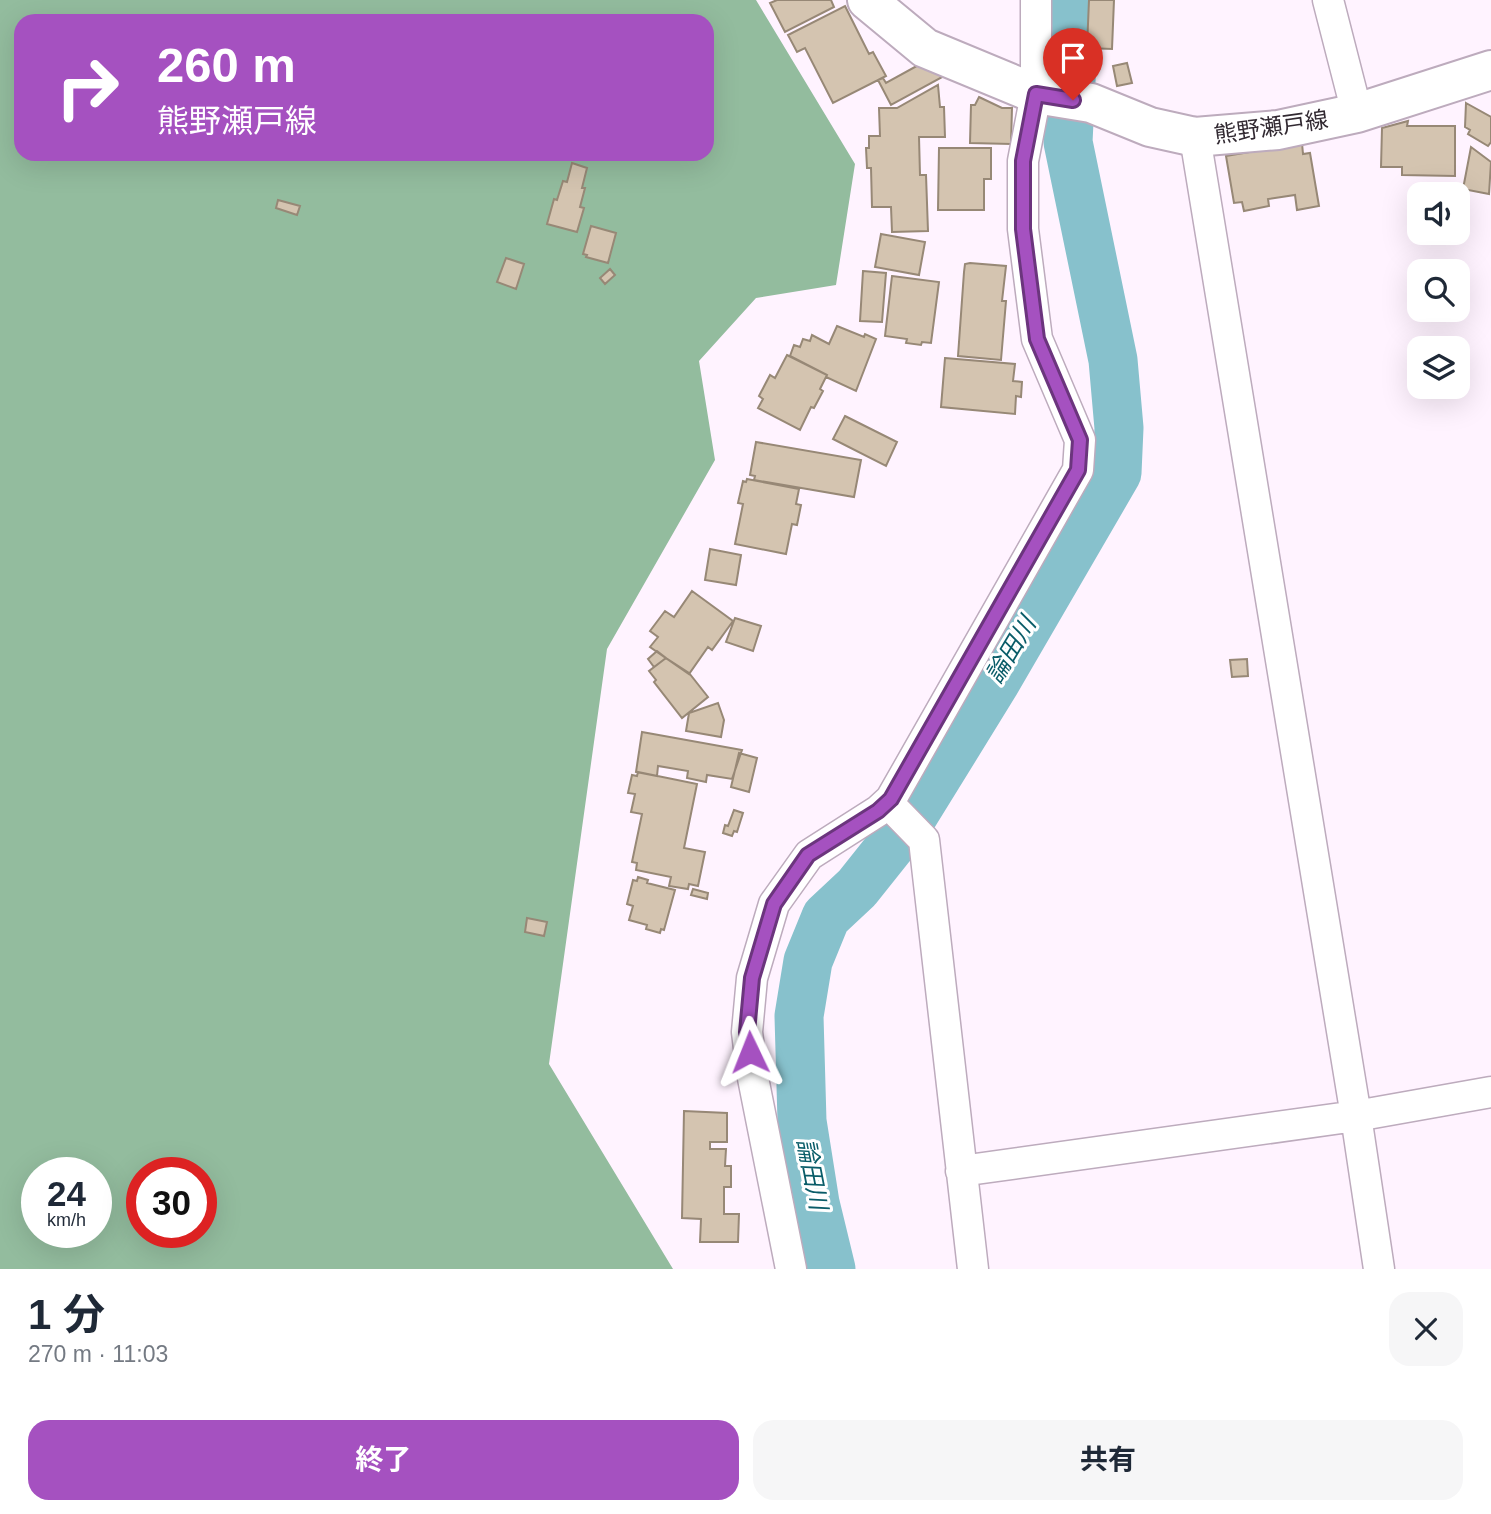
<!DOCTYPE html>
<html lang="ja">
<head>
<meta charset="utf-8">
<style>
	:root { --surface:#fff; --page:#f6f6f7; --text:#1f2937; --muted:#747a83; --accent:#a551c0 }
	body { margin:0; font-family:Helvetica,"Noto Sans JP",sans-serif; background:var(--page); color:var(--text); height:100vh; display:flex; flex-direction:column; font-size:26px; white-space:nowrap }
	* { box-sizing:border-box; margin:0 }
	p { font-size:23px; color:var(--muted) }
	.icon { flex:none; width:38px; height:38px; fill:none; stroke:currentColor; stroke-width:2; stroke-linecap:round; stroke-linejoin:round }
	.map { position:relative; height:1269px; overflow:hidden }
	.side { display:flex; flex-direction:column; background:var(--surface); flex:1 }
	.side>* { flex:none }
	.guide { position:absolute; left:14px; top:14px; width:700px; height:147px; border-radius:21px; box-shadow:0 7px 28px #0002; background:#a551c0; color:#fff; overflow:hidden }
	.fabs { position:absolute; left:1407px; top:182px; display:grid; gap:14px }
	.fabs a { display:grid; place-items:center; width:63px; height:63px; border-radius:14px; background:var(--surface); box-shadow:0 7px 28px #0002; font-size:35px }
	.speed { position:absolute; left:21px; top:1157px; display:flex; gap:14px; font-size:35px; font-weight:700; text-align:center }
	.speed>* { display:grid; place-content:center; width:91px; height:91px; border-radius:50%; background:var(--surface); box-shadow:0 7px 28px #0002; line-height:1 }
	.speed small { font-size:18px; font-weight:400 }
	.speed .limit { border:10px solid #d22; background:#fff; color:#111 }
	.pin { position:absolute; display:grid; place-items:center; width:60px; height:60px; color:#fff; margin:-72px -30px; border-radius:50% 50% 50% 0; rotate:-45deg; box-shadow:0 0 7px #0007 }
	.pin .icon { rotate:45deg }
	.me { position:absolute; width:77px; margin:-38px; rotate:358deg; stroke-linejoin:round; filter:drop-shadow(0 0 5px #0008) }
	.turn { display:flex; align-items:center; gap:24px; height:147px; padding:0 28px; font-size:32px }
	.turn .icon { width:91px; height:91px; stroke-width:2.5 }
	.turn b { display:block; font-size:49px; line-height:60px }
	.round { display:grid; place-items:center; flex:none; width:74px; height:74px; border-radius:21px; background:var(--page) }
	.headline { display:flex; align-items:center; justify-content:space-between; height:119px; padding:0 28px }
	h1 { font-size:42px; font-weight:700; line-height:52px }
	.action { display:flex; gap:14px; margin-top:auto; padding:14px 28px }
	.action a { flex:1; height:80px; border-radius:21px; background:var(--accent); color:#fff; font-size:28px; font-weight:700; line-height:80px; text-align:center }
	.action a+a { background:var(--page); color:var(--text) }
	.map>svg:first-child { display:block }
	.forest { fill:#93bc9e; fill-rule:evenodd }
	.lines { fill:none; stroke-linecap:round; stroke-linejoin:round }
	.river { stroke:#87c1cc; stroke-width:49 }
	.building { fill:#d4c4b0; stroke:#978876; stroke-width:2 }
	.street-casing { stroke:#bdabbd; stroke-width:33 }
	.secondary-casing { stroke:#bdabbd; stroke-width:42 }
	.street { stroke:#fff; stroke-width:30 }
	.secondary { stroke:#fff; stroke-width:38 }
	.route-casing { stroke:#6b357d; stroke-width:18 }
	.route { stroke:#a551c0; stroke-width:12 }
	.labels { text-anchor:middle; stroke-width:6; stroke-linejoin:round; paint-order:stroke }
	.street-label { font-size:23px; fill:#312931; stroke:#fff }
	.water-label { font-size:24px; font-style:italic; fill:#095c68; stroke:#fff }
</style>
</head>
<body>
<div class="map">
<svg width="1491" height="1269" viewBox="0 0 1491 1269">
	<rect width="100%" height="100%" fill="#fff3ff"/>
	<path class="forest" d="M0,0H756L855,164L836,285L756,298L699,361L715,460L607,649L549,1064L673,1269H0ZM21,21H707V154H21ZM37,1172H96V1232H37ZM142,1172H201V1232H142Z"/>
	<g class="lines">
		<path class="river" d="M831,1269L815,1203L802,1121L799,1016L808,961L826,917L857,888L908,824L995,683L1117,473L1119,428L1113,360L1068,142L1075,0"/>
	</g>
	<path class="building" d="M777,0H831L834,7L785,32L770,3Z
		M1089,0H1114L1112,49L1087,48Z
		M845,6L869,54L873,52L886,76L833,103L805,48L797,52L788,35Z
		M924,62L946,75L891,105L878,80L883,78L886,83Z
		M1127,63L1132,83L1117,86L1113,66Z
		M938,85L940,107H944L945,137H919L920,175H926L928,231L892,232L891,207H872L871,168H867L866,148H869V136H880L879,108H897Z
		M979,97L1002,108H1012L1011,144L970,143L971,105H975Z
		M1466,103L1491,117V142L1488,146L1468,134L1470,130L1465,127Z
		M1408,121L1407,126H1455V176L1402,175V167H1381L1382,128Z
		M1302,143L1303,154L1310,153L1319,206L1297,210L1295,195L1268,199L1269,206L1244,211L1242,202L1234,203L1226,156Z
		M1471,147L1491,162L1489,194L1463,189Z
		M939,148H991V179H984V210H938Z
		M572,163L587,168L582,188H585L580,207L584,208L577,232L547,224L554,199L557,200L563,181L567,182Z
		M278,200L300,206L297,215L276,208Z
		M591,226L616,233L608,263L586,257L587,255L583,254Z
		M881,234L925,242L919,275L875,267Z
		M506,258L524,264L516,289L497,282Z
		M970,263L1006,266L1002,301H1006L1001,360L958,356L964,272L965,264Z
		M610,269L615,275L605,284L600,278Z
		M863,271L886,273L882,322L860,321Z
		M892,276L939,282L931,343L922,342L921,345L906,343L907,339L885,336Z
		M837,326L864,337L865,334L876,339L856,391L826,377L827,375L790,356L794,345L800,347L803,339L810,341L812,335L829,344Z
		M787,355L827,375L820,389L823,391L814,408L811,407L800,430L758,408L763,399L759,396L770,375L775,378Z
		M945,358L1015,364L1013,381L1022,382L1021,397L1016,396L1015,414L941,407Z
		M845,416L897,442L886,466L833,439Z
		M756,442L861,460L854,497L754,480L755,476L750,475Z
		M747,479L799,489L796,504L801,505L797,525L792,524L786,554L735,544L743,504L738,503L743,481L746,482Z
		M710,549L741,555L736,585L705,580Z
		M692,591L733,621L712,650L708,647L689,674L650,647L658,637L650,631L665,611L674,617Z
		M735,618L761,626L753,651L726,642Z
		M657,651L666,658L654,667L648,659Z
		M666,658L689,673L708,697L682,718L654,682L656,680L649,671Z
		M1247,659L1248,676L1232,677L1230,660Z
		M718,703L724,720L721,737L686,731L689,713Z
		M642,732L742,750L732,779L707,775L706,782L687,778L688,771L658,766L657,776L636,772Z
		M739,753L757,758L749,792L731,787Z
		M638,772L697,784L684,848L705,852L698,886L689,884L688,889L669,886L671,877L636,870L637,863L632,862L642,814L631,812L635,794L628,793L632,775L637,776Z
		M734,810L743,813L737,832L734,831L732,836L723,833L725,825L728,826Z
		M638,877L648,880L647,883L675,890L664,930L661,929L660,933L646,929L647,925L629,920L633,906L627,904L633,880L637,881Z
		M693,889L708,893L707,899L691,895Z
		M527,918L547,922L544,936L525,932Z
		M684,1111L727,1113V1142H710V1149H726L725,1166H731V1187H724V1214H739L738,1242H700L701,1219L682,1218Z"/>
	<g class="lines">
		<g class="street-casing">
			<path id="street" d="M1328,0L1357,113
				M1195,137L1356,1116L1379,1269
				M888,803L924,840L973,1269
				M961,1171L1356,1116L1491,1092
				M791,1269L752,1073L747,1032L752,978L774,904L809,855L878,811L891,799L1078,470L1080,440L1037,339L1023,229V161L1036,94V0"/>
		</g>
		<g class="secondary-casing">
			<path id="secondary" d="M867,0L925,48L1036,94L1091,103L1150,127L1195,137L1278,130L1357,113L1491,70"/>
		</g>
		<use href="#street" class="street"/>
		<use href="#secondary" class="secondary"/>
	</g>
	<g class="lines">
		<g class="route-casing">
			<path id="route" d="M750,1052L747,1032L752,978L774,904L808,855L878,811L891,799L1078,470L1080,440L1037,339L1023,229V161L1036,94L1073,100"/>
		</g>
		<use href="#route" class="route"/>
	</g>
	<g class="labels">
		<g class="street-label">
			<text transform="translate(1271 127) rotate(-8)" y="8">熊野瀬戸線</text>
		</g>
		<g class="water-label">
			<text transform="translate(1011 650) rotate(-59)" y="8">論田川</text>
			<text transform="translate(812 1174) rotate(79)" y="8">論田川</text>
		</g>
	</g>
</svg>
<div class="fabs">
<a><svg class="icon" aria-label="sound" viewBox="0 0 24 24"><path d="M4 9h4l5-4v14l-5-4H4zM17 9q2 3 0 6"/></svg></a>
<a><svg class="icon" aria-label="search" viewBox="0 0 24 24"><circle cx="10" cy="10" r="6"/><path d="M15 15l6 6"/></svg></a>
<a><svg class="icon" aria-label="layers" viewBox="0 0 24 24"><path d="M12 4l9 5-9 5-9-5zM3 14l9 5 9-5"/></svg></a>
</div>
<div class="speed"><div>24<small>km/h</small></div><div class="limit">30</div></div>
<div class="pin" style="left:1073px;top:100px;background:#d93025"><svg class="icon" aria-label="arrive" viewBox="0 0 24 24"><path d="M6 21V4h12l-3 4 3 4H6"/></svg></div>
<svg class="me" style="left:750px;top:1052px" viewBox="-20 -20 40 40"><path d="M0-17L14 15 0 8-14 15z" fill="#a551c0" stroke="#fff" stroke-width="4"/></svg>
<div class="guide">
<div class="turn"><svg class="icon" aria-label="right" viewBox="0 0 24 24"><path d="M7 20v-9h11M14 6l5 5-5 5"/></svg><div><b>260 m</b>熊野瀬戸線</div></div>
</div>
</div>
<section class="side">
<div class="headline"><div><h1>1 分</h1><p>270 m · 11:03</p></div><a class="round"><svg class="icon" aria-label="close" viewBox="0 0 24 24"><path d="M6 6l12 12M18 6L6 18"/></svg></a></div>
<div class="action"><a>終了</a><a>共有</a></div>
</section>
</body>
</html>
